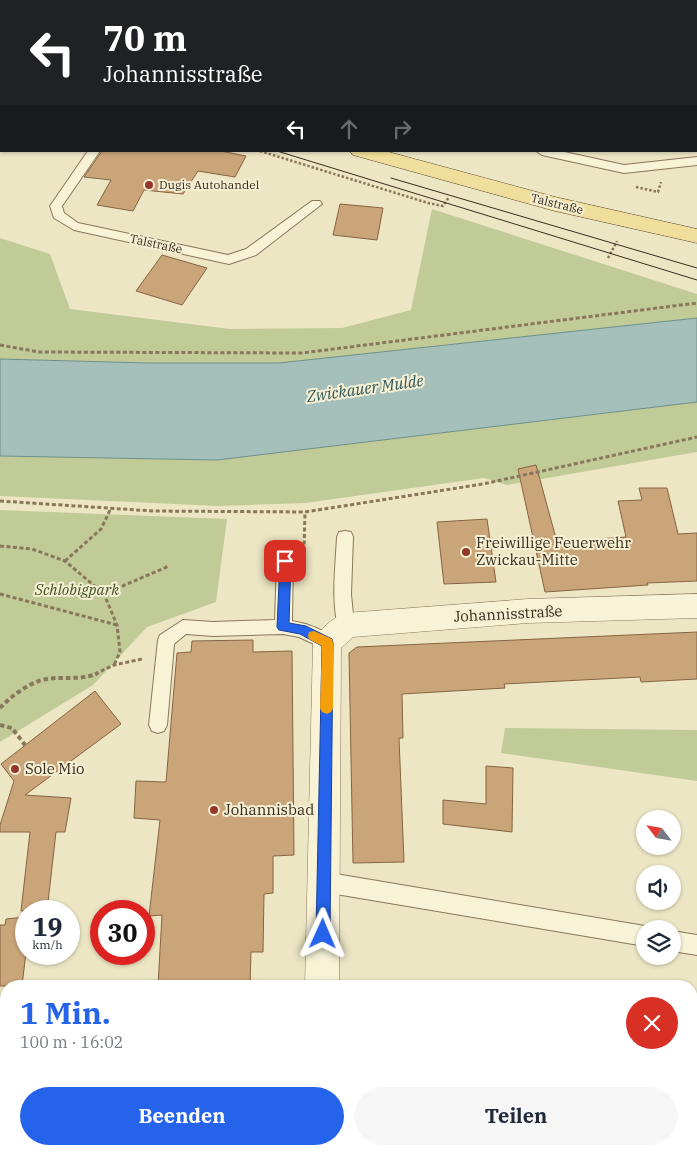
<!DOCTYPE html>
<html lang="de">
<head>
<meta charset="utf-8">
<style>
	:root { --surface:#fff; --page:#f6f6f7; --text:#1f2937; --muted:#747a83; --accent:#2563eb }
	body { margin:0; font-family:"IBM Plex Serif",serif; background:var(--page); color:var(--text); height:100vh; display:flex; flex-direction:column; font-size:19px; white-space:nowrap }
	* { box-sizing:border-box; margin:0 }
	p { font-size:16px; color:var(--muted) }
	.icon { flex:none; width:28px; height:28px; fill:none; stroke:currentColor; stroke-width:2; stroke-linecap:round; stroke-linejoin:round }
	.map { position:relative; flex:1; overflow:hidden }
	.details { position:absolute; left:0px; top:980px; width:698px; height:175px; display:flex; flex-direction:column; background:var(--surface); border-radius:20px 20px 0 0; box-shadow:0 1px 4px #0004 }
	.details>* { flex:none }
	.top-card { position:absolute; left:0px; top:0px; width:698px; height:152px; box-shadow:0 1px 4px #0004; background:#202124; color:#fff; overflow:hidden }
	.needle { width:32px; rotate:301deg }
	.buttons { position:absolute; left:636px; top:810px; display:grid; gap:10px }
	.buttons a { display:grid; place-items:center; width:45px; height:45px; border-radius:50%; background:var(--surface); box-shadow:0 1px 4px #0004; font-size:25px }
	.speed { position:absolute; left:15px; top:900px; display:flex; gap:10px; font-size:25px; font-weight:700; text-align:center }
	.speed>* { display:grid; place-content:center; width:65px; height:65px; border-radius:50%; background:var(--surface); box-shadow:0 1px 4px #0004; line-height:1 }
	.speed small { font-size:12px; font-weight:400 }
	.speed .limit { border:8px solid #d22; background:#fff; color:#111 }
	.pin { position:absolute; display:grid; place-items:center; width:42px; height:42px; color:#fff; margin:-21px; border-radius:10px; box-shadow:0 2px 8px #0006 }
	.me { position:absolute; width:55px; margin:-28px; rotate:1deg; stroke-linejoin:round; filter:drop-shadow(0 0 4px #0008) }
	.turn { display:flex; align-items:center; gap:18px; height:105px; padding:0 20px; font-size:22px }
	.turn .icon { width:65px; height:65px; stroke-width:2.5 }
	.turn b { display:block; font-size:35px; line-height:42px }
	.lanes { display:flex; align-items:center; height:48px; padding:0 20px; background:#0003; justify-content:center; gap:25px; direction:ltr }
	.lanes .off { opacity:.35 }
	.round { display:grid; place-items:center; flex:none; width:52px; height:52px; border-radius:26px; background:var(--page) }
	.headline { display:flex; align-items:center; justify-content:space-between; height:85px; padding:0 20px }
	h1 { font-size:30px; font-weight:700; line-height:38px; color:var(--accent) }
	.cta { display:flex; gap:10px; margin-top:auto; padding:10px 20px }
	.cta a { flex:1; height:58px; border-radius:30px; background:var(--accent); color:#fff; font-size:20px; font-weight:700; line-height:58px; text-align:center }
	.cta a+a { background:var(--page); color:var(--text) }
	.map>svg:first-child { display:block }
	.green { fill:#c0cb98 }
	.water { fill:#a5c0bb; stroke:#6c8f8a }
	.building { fill:#cba57a; stroke:#866441 }
	.lines { fill:none; stroke-linecap:round; stroke-linejoin:round }
	.lane-casing { stroke:#88775a; stroke-width:2 }
	.street-casing { stroke:#88775a; stroke-width:1 }
	.primary-casing { stroke:#55452f; stroke-width:1 }
	.path-far2 { stroke:#88775a; stroke-width:2.5; stroke-dasharray:2.5 2; stroke-linecap:butt }
	.path-far1 { stroke:#88775a; stroke-width:3; stroke-dasharray:4 2.5; stroke-linecap:butt }
	.path { stroke:#88775a; stroke-width:4; stroke-dasharray:4.5 3; stroke-linecap:butt }
	.lane { fill:#f8f2d7; fill-rule:evenodd }
	.street { fill:#f8f2d7; fill-rule:evenodd }
	.primary { fill:#f0df9c; fill-rule:evenodd }
	.tram { stroke:#382d1e; stroke-width:1 }
	.route { fill:#2563eb; stroke:#184099 }
	.slow { fill:#f59e0b }
	.poi-dot { fill:#96362b; stroke:#f5efd3; stroke-width:2 }
	.labels { text-anchor:middle; stroke-width:4; stroke-linejoin:round; paint-order:stroke }
	.far-poi-label { font-size:12px; fill:#382d1e; stroke:#f5efd3; text-anchor:start }
	.far-street-label { font-size:12px; fill:#382d1e; stroke:#f5efd3 }
	.poi-label { font-size:15px; fill:#382d1e; stroke:#f5efd3; text-anchor:start }
	.park-label { font-size:15px; font-style:italic; fill:#435425; stroke:#f5efd3 }
	.street-label { font-size:15px; fill:#382d1e; stroke:#f5efd3 }
	.water-label { font-size:16px; font-style:italic; fill:#2e5557; stroke:#f5efd3 }
</style>
</head>
<body>
<div class="map">
<svg width="697" height="1155" viewBox="0 0 697 1155">
	<rect width="100%" height="100%" fill="#ede6c4"/>
	<path class="green" d="M477,0H697V119L696,1Z
		M432,209L697,294V318L279,363H147L0,359V238L50,254L70,309L230,329L342,328L411,310Z
		M697,402V452L507,485L484,478L305,503L218,506L0,496V456L217,460Z
		M0,510L227,519L216,602L147,627L93,685L0,742Z
		M505,728L697,730V781L501,753Z"/>
	<path class="water" d="M697,318V402L217,460L0,456V359L147,363H279Z"/>
	<path class="building" d="M102,151H221L246,156L235,177L198,171L183,194L144,190L133,211L97,205L111,180L84,177Z
		M340,204L383,208L377,240L333,235Z
		M162,255L207,268L182,305L136,291Z
		M536,465L557,542L626,537L618,501L642,500L639,488H667L678,534L697,533V581L647,583L648,585L545,592L518,469Z
		M487,519L496,582L444,584L437,522Z
		M697,632V679L641,682L640,677L504,684L505,688L402,694L403,738H399L404,862L353,863L349,653L357,647Z
		M253,640V652L292,651L294,855L273,856V893L264,894L263,952H251L250,986H158L162,915L149,916L160,820L134,818L136,781L166,782L177,653L191,652L192,641Z
		M95,691L121,724L25,795L71,798L65,832H56L47,911H21L30,832H0V825L14,781L1,764Z
		M486,766L513,768L512,832L443,824V800L486,804Z
		M26,917V952L22,986H0V925H5L6,919Z"/>
	<g class="lines">
		<g class="lane-casing">
			<path id="lane" d="M218,0H232V1H219Z
				M1,119V127L0,128V120Z
				M88,151H100L62,206L64,213L78,223L228,255L246,249L312,201H320L322,204L256,255L229,264L74,230L54,218L50,206Z
				M536,151H560L624,165L697,157V165L624,173L542,155Z
				M345,531L351,532L353,537L351,594L354,625L352,630L346,632L340,630C330,609 336,561 337,537L339,532Z
				M285,554L291,556L293,561L292,621C305,623 329,630 335,643L333,648L327,650L299,637L283,634L213,636L186,634L174,644L167,725L164,731L158,733L152,731L149,725L158,640L160,635L183,620L213,622L275,620L277,561L279,556Z
				M324,872L645,926L651,929H645V946L324,892L317,889L314,882L317,875Z
				M672,931L697,935V955L672,951Z"/>
		</g>
		<g class="street-casing">
			<path id="street" d="M697,594V618L528,623L353,637L341,648L339,986H305L313,643C319,629 332,618 346,613L528,599Z
				M300,1149H337L338,1155H300Z"/>
		</g>
		<g class="primary-casing">
			<path id="primary" d="M0,16H1V27H0Z
				M0,43L1,44V56L0,55Z
				M350,151H385L555,197L697,229V243L555,211L353,155Z"/>
		</g>
		<path class="path-far2" d="M260,151L428,203L443,206L449,197
			M636,187L658,192L661,182
			M608,258L617,241"/>
		<path class="path-far1" d="M0,345L39,352L302,353L697,303
			M0,501L153,511L305,512L483,484L697,437
			M0,546L32,549L65,561L104,594L117,625L120,652L114,665
			M304,551L305,512
			M65,561L101,529L111,508
			M0,594L117,625
			M104,594L169,566
			M95,674L114,665L142,659"/>
		<path class="path" d="M0,708C10,697 31,681 47,679C65,676 81,681 98,673
			M0,725L12,728L25,745
			M0,1143L9,1155
			M126,1149L149,1155
			M217,1149L222,1155
			M122,1155L127,1150
			M167,1155L180,1149"/>
		<use href="#lane" class="lane"/>
		<use href="#street" class="street"/>
		<use href="#primary" class="primary"/>
		<path class="tram" d="M277,151L697,280
			M391,178L697,268"/>
	</g>
	<path class="route" d="M285,556L291,561L289,623L306,626L332,639L333,643L330,934L328,939L323,941L318,939L316,934L322,646L300,634L279,630L277,627L280,561Z"/>
	<path class="slow" d="M314,631L332,639L333,643V708L331,712L327,714L322,712L320,708L322,646L309,639L308,636L309,632Z"/>
	<g class="poi-dot">
		<circle cx="149" cy="185" r="5"/>
		<circle cx="466" cy="552" r="5"/>
		<circle cx="15" cy="769" r="5"/>
		<circle cx="214" cy="810" r="5"/>
	</g>
	<g class="labels">
		<g class="far-poi-label">
			<text x="159" y="189">Dugis Autohandel</text>
		</g>
		<g class="far-street-label">
			<text transform="translate(557 204) rotate(14)" y="4">Talstraße</text>
			<text transform="translate(156 244) rotate(12)" y="4">Talstraße</text>
		</g>
		<g class="poi-label">
			<text x="476" y="548">Freiwillige Feuerwehr<tspan x="476" dy="17">Zwickau-Mitte</tspan></text>
			<text x="25" y="774">Sole Mio</text>
			<text x="224" y="815">Johannisbad</text>
		</g>
		<g class="park-label">
			<text x="77" y="595">Schlobigpark</text>
		</g>
		<g class="street-label">
			<text transform="translate(508 614) rotate(-3)" y="5">Johannisstraße</text>
		</g>
		<g class="water-label">
			<text transform="translate(365 388) rotate(-8)" y="6">Zwickauer Mulde</text>
		</g>
	</g>
</svg>
<div class="buttons">
<a><svg class="needle" viewBox="-14 -14 28 28"><path d="M0-13l5 13h-10z" fill="#e53935"/><path d="M0 13l5-13h-10z" fill="#747a83"/></svg></a>
<a><svg class="icon" aria-label="sound" viewBox="0 0 24 24"><path d="M4 9h4l5-4v14l-5-4H4zM17 9q2 3 0 6"/></svg></a>
<a><svg class="icon" aria-label="layers" viewBox="0 0 24 24"><path d="M12 4l9 5-9 5-9-5zM3 14l9 5 9-5"/></svg></a>
</div>
<div class="speed"><div>19<small>km/h</small></div><div class="limit">30</div></div>
<div class="pin" style="left:285px;top:561px;background:#d93025"><svg class="icon" aria-label="arrive" viewBox="0 0 24 24"><path d="M6 21V4h12l-3 4 3 4H6"/></svg></div>
<svg class="me" style="left:323px;top:934px" viewBox="-20 -20 40 40"><path d="M0-17L14 15 0 8-14 15z" fill="#2563eb" stroke="#fff" stroke-width="4"/></svg>
<div class="top-card">
<div class="turn"><svg class="icon" aria-label="left" viewBox="0 0 24 24"><path d="M17 20v-9H6M10 6l-5 5 5 5"/></svg><div><b>70 m</b>Johannisstraße</div></div>
<div class="lanes"><svg class="icon" aria-label="left" viewBox="0 0 24 24"><path d="M17 20v-9H6M10 6l-5 5 5 5"/></svg><svg class="icon off" aria-label="ahead" viewBox="0 0 24 24"><path d="M12 20V5M6 11l6-6 6 6"/></svg><svg class="icon off" aria-label="right" viewBox="0 0 24 24"><path d="M7 20v-9h11M14 6l5 5-5 5"/></svg></div>
</div>
<section class="details">
<div class="headline"><div><h1>1 Min.</h1><p>100 m · 16:02</p></div><a class="round" style="background:#d93025;color:#fff"><svg class="icon" aria-label="close" viewBox="0 0 24 24"><path d="M6 6l12 12M18 6L6 18"/></svg></a></div>
<div class="cta"><a>Beenden</a><a>Teilen</a></div>
</section>
</div>
</body>
</html>
